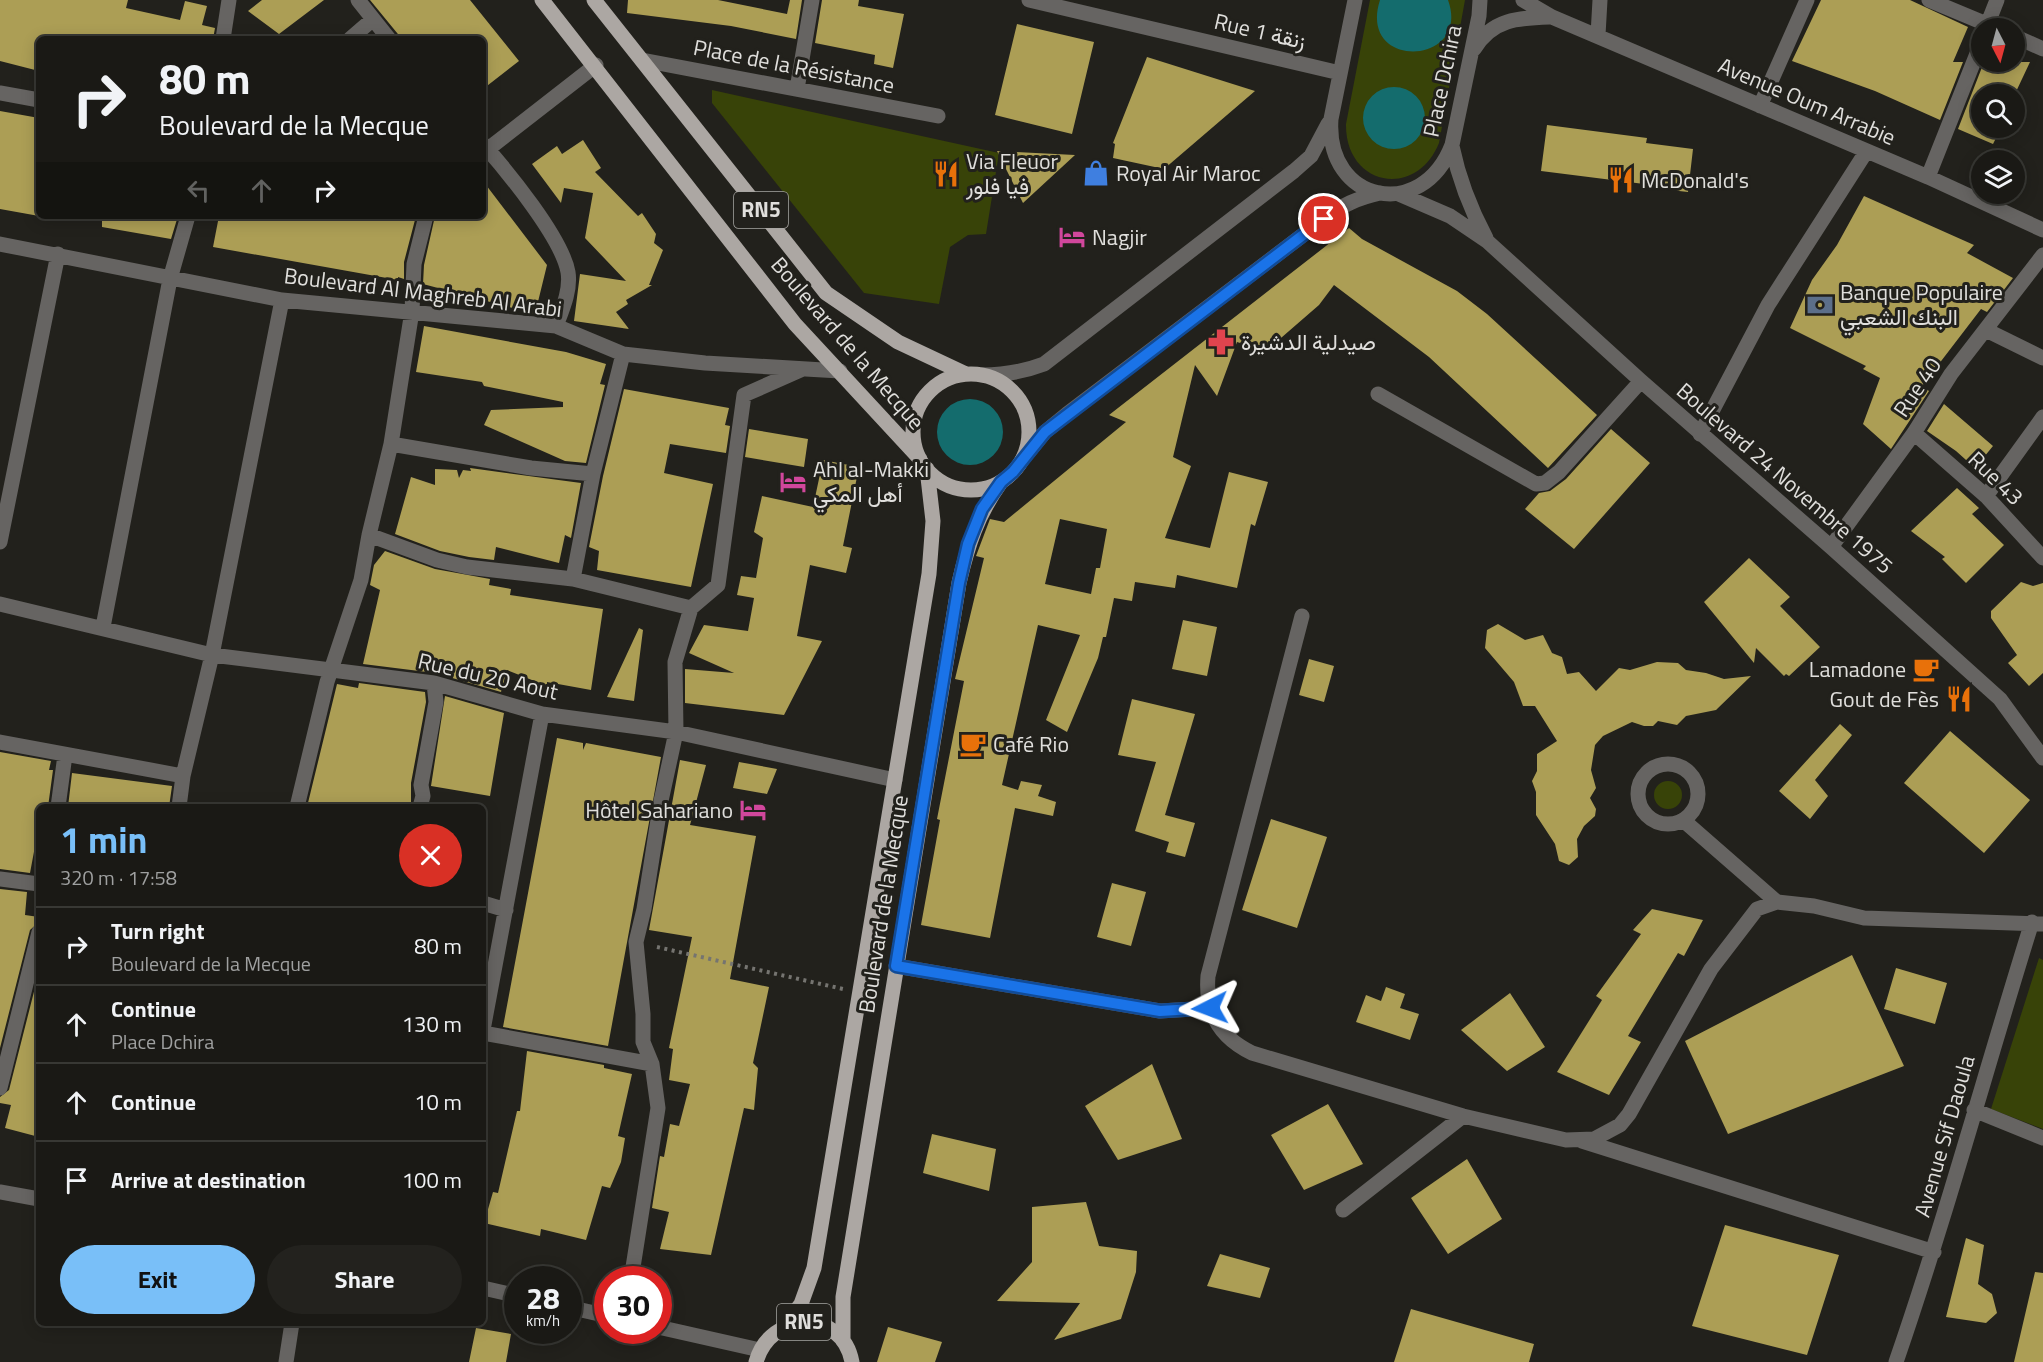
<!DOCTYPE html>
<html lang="en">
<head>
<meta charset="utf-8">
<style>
	:root { --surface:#1a1915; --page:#23221e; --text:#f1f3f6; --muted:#9fa0a0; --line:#383834; --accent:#79bff8 }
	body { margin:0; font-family:"Titillium Web",Vazirmatn,sans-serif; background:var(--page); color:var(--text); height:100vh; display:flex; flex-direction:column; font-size:22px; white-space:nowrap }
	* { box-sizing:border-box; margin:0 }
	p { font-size:20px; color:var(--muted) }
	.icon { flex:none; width:33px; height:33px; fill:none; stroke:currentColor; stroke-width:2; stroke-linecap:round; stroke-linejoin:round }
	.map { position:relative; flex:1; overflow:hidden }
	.drawer { position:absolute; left:36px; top:804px; width:450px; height:522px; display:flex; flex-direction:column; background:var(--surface); border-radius:9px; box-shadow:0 3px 15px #0003,0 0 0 2px var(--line) }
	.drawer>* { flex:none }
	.banner { position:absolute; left:36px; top:36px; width:450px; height:183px; border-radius:9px; box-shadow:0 3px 15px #0003,0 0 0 2px var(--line); background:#1a1915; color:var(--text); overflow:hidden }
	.needle { width:39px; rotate:174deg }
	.controls { position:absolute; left:1971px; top:18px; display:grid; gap:12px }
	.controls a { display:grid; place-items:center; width:54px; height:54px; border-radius:50%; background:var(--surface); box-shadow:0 3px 15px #0003,0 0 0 2px var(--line); font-size:30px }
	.speed { position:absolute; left:504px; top:1266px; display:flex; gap:12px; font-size:30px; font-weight:700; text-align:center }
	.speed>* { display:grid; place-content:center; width:78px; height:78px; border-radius:50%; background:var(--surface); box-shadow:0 3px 15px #0003,0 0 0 2px var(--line); line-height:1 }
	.speed small { font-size:15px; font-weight:400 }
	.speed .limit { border:9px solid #d22; background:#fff; color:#111 }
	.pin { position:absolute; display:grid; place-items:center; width:51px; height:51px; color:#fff; margin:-26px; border:3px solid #fff; border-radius:50%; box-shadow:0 2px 6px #0007 }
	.me { position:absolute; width:66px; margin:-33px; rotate:267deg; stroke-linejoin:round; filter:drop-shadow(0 0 4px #0008) }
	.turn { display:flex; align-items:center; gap:21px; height:126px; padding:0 24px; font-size:27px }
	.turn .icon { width:78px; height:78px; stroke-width:2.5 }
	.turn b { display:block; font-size:42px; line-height:51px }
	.lanes { display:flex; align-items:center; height:57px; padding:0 24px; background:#0003; justify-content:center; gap:30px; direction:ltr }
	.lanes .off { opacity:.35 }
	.round { display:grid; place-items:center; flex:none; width:63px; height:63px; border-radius:32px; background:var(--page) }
	.summary { display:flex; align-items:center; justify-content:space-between; height:102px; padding:0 24px }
	h1 { font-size:36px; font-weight:700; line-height:45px; color:var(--accent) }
	.action { display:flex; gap:12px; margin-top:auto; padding:12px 24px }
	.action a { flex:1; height:69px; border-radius:36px; background:var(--accent); color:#111; font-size:24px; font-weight:700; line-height:69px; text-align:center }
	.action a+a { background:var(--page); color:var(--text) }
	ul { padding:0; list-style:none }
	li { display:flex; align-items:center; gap:18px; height:78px; padding:0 24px; border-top:2px solid var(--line) }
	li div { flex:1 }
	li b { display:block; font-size:22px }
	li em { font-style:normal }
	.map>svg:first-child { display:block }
	.green { fill:#384308 }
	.water { fill:#146c6d }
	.building { fill:#ac9e55; fill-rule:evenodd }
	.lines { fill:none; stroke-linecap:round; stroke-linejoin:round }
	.path { stroke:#757470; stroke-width:4; stroke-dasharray:3 4.5; stroke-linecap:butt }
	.minor { stroke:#666462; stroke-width:15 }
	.major { stroke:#aca7a3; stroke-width:15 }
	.route-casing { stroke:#114b97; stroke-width:15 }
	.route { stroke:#1a73e8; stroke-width:10 }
	.labels { text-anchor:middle; stroke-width:6; stroke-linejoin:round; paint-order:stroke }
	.shield { fill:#22211c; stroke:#a7a6a2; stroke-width:1.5 }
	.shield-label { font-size:21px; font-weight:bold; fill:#e0dfdc }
	.street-label { font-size:22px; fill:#e0dfdc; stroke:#22211c }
	.poi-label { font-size:22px; fill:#e0dfdc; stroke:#22211c; text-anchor:start }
</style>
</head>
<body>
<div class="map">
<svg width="2043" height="1362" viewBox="0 0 2043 1362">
	<rect width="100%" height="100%" fill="#22211c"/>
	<path class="green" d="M1370,0H1465L1439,143C1416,200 1345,186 1346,124Z
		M712,90L999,153L986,234L968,235L950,247L939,304L864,293L712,103Z
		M1654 795a14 14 0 1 1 28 0a14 14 0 1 1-28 0Z
		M2039,958L2043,960V1129L1991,1109Z"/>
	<path class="water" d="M1380,0H1448C1472,66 1357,71 1380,0Z
		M1363 118a31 31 0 1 1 62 0a31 31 0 1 1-62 0Z
		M937 432a33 33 0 1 1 66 0a33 33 0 1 1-66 0Z"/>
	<path class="building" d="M0,0H128L126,8L180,20L185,1L207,6L202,25L215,28L213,39H39V71L0,61Z
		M262,0H324L279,34L248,11Z
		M370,0H470L519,61L483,89V39H402Z
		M628,0H718L787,14L790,0H802L796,39L731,26L627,13Z
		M822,0H859L858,6L904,14L893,68L874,64L875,55L815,43Z
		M1821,0H1910L1968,27L1953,62H1963L1940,120L1875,91L1792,61Z
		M1017,24L1094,42L1072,134L995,115Z
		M1147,57L1255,91L1164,169L1113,158L1115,144L1113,143Z
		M1984,62H2030L2014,96L1982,94V128H2001L1993,144L1958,129Z
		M0,111L39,118V216L0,209Z
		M1547,125L1647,138L1646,143L1693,149L1688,192L1652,188V185L1541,171Z
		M583,140L601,168L595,172L638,216L642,213L656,234L654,243L663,250L649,285H652L626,300L628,304L616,312L629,329L574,321L580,274L626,281L585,238L593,193L564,188L561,203L532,164L557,146L562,154Z
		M997,151L1075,155L1023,203Z
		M483,181L547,265L535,314L423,284L424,265L435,216H483Z
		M1864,196L1974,245L1967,253L2013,278L1987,312L1981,309L1922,386L1929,391L1891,449L1863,424L1880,378L1863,369L1866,366L1790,328L1812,280L1837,245Z
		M102,216H178L171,239L102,227Z
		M219,216H416L404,262V279L398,277V280L213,247Z
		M1349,228L1362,239L1457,291L1487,314L1597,415L1548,468L1429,357L1334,285L1319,305L1266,351L1237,342L1217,396L1195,365L1173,457L1191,466L1165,538L1210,548L1229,472L1268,482L1255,526L1251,524L1237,588L1177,575L1175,588L1135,582L1132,601L1114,598L1106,637H1103L1098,658L1067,732L1046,720L1080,635L1038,625L1002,785L1018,790L1021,781L1042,785L1038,796L1056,802L1053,816L1015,808L990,938L921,925L940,820L937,819L964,681L955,679L984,558L976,556L990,519L1004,522L1126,422L1109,415ZM1060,519L1107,529L1100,568H1096L1091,594L1045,584Z
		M424,326L566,352L606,364L600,384L605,385L586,463L565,461L484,425L491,410L563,407V402L484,386L482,382L416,372Z
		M624,389L729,408L725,425L730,426L726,453L670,444L664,473L713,484L691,587L597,570L599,551L589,547L603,476Z
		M1944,404L1993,446L1975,468L1956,451L1927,431Z
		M749,429L808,439L804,467L745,457Z
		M1611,429L1650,463L1574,549L1525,509L1539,493L1550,491L1566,479Z
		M823,460L859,467L843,546L852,548L846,573L810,565L797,636L822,641L784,715L685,703V669L734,673L689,653L704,625L748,631L754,598L737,595L741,576L756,578L763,538L754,532L762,496L813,507Z
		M470,468L581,483L571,538L565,535L559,563L496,547L494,560L469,557L440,551L395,534L411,477L435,485V469L457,470L459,478L463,470L471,471Z
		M1957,488L1979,508L1972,514L2004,545L1966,583L1942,559L1945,557L1911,531Z
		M385,551L435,569L490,579L489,585L511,589L510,595L603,609L591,690L547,682V686L507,670L501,692L435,673L363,664L380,590L370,585L374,565Z
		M1749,558L1790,597L1780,606L1820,647L1789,676L1786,674L1784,676L1756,648L1754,663L1704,602Z
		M2021,582L2033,586L2043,583V673L2029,686L2008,663L2017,655L1991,618V611Z
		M1183,620L1217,627L1207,676L1172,669Z
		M1498,624L1525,640L1543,635L1552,653L1562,657L1567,674L1579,672L1596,691L1619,668L1630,670L1657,662L1678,663L1686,670L1706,673L1724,679L1751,676L1716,710L1686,716L1677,725L1658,721L1653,726H1644L1632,722L1603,736L1595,745L1591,770L1596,788L1590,798L1596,809L1595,816L1584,826L1577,839L1578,857L1569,865L1559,861L1555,844L1536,815V792L1532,781L1537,771V754L1557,741L1535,706H1523L1514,682L1485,648L1487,630Z
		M639,628L643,630L634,701L607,697Z
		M1309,659L1334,666L1324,702L1299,695Z
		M359,683L425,692L426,702L411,783V807H307L337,684L358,688Z
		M445,696L504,713L490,796L431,786Z
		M1132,699L1195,714L1165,815L1195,823L1185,857L1166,852L1169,842L1135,831L1156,762L1118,755Z
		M1840,724L1852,735L1815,780L1828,796L1810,819L1779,791Z
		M1950,731L2030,800L1984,853L1904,783Z
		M557,738L583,743V750L586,743L661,757L608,1046L503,1027Z
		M0,752L51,761L49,770H53L48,807H39V825L30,873L0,869Z
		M680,760L706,765L690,825L756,836L730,979L769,987L753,1063L758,1068L754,1110L744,1108L711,1255L660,1249L669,1212L652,1208L660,1156L664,1157L670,1124L679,1126L690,1084L669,1080L673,1049L669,1048L692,937L649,930Z
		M739,762L777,769L767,794L733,788Z
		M72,773L172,786L169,807H68Z
		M1271,819L1327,837L1297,928L1242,910Z
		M1112,883L1146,892L1131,946L1097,937Z
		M0,889L27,892L25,915L39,917V922L30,930L0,1048Z
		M1652,909L1703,920L1684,956L1678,953L1628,1036L1641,1042L1609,1095L1557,1072L1602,1000L1596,996L1641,934L1633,930Z
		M1852,955L1904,1066L1728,1134L1685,1041Z
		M1896,968L1947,983L1935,1024L1884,1009Z
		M39,972V1137L5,1128L11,1105L0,1103V1097L9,1090Z
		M1386,987L1405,994L1400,1008L1419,1014L1410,1040L1356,1022L1366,995L1381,1001Z
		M1510,993L1545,1047L1507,1071L1461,1030Z
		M527,1051L604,1065V1068L632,1074L618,1136L625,1138L621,1162L610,1188L602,1186L586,1240L541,1229L540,1236L484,1223L493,1192L498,1193L517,1111H520Z
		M1152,1064L1182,1139L1118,1160L1085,1106Z
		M1328,1104L1363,1164L1304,1190L1271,1135Z
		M932,1134L996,1149L989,1191L923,1173Z
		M1467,1159L1502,1219L1448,1254L1411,1198Z
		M1086,1202L1099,1246L1137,1251L1136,1272L1121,1319L1054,1340L1080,1303L997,1301L1032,1262V1207Z
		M1725,1225L1839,1255L1807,1355L1692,1326Z
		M1966,1238L1984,1245L1978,1284L1992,1294L1997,1313L1986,1323L1946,1317Z
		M1220,1254L1270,1268L1260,1298L1207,1286Z
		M2035,1272L2043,1273V1362H2014Z
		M1411,1309L1534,1344L1529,1362H1394Z
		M888,1327L942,1342L935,1362H877Z
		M476,1328L511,1334L506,1362H469Z"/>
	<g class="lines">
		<path class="path" d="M657,947L843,989"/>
		<path class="minor" d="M358,0L389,39
			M1029,0L1340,73
			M1355,0L1331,119C1325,203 1422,223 1452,145L1479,16L1480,0
			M1523,0L1552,17L1928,177L2043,230
			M1929,0L1996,28
			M1986,28L1997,0
			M1598,35L1600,0
			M2014,36L2043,49
			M223,39L229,0
			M350,39L372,20
			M1474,49C1493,18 1519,18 1552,17
			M642,60L938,116
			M797,89L812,0
			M0,93L39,100
			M1760,106L1807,0
			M483,144C507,171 562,238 568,272C571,290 562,310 556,326
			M1452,146C1459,180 1470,208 1486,238
			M483,153L596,65
			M1928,177L1982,41
			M1399,194L1450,216L1487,241L1641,381L1831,547L2000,699L2043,758
			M0,244L282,300L556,326L623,354L705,363L840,371
			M1986,330L2043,358
			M982,375C1005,375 1023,372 1044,364L1294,171L1311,156L1328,124
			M1378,394L1536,484L1545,483L1559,472L1641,381
			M1914,433L1986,496L2043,558
			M1700,434L1768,305L1866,152
			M391,444L531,468L593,474
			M1022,460L1045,432L1067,414L1324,219C1342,205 1358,198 1380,193
			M1986,496L2043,417
			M369,535L437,560L467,567L573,579L691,608
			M0,542L58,254
			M1831,547L1914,433L1951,374L2043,255
			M573,579L593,474L623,354
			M0,604L212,655L434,683L542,714L676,732L895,780
			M1302,616L1208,976C1205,1012 1219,1037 1252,1053L1463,1116L1566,1140L1594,1139L1620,1125L1629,1114L1711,969L1757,909L1777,902L1814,906L1864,918L2043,924
			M103,627L170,279L188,216
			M0,742L183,776
			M1638 794a30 30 0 1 1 60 0a30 30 0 1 1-60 0Z
			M58,807L65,755
			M179,807L183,776L212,655L282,300
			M297,807L327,682L361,580L369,535L391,444L412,311L414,264L426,216
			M420,807L423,796L421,785L436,702L434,683
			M1683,820L1777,902
			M0,879L39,884
			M483,903L506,910
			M896,966L1160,1011L1210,1008
			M483,1030L542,714
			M483,1033L652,1064
			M0,1088L39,932
			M1974,1110L2043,1138
			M1582,1141L1934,1252
			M0,1192L39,1199
			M1343,1210L1463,1116
			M631,1280L658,1108L652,1064L643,1042V1014L636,942L644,909L661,801L676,732L675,662L691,608L718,585L744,395L803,369
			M483,1288L518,1296
			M568,1307L608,1316
			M658,1327L760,1350
			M286,1362L292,1323
			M1896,1362C1946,1217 1986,1069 2032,922"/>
		<path class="major" d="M542,0L795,324L920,459
			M594,0L826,293L898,342L966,374
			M913 432a58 58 0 1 1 116 0a58 58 0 1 1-116 0Z
			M784,1326L801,1304L814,1268L929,574L933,521L927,469
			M843,1341V1297L959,583C968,544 977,516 1001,482
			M756,1362C770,1311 842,1308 852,1362"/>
	</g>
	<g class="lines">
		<g class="route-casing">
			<path id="route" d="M1210,1008L1160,1011L896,966L959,583L968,544L982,509L1001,482L1013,472L1045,432L1324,219"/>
		</g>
		<use href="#route" class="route"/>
	</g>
	<defs>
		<g id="shop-bare" transform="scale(2.07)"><path d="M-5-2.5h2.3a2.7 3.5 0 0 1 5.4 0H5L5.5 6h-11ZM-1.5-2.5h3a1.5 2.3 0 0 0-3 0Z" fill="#3f7fe0" stroke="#22211c" stroke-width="2.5" paint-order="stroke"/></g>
		<g id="restaurant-bare" transform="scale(2.07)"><path d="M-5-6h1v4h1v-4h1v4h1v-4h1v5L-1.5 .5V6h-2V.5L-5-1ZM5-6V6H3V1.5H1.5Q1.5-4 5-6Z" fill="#e8710a" stroke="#22211c" stroke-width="2.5" paint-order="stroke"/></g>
		<g id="hotel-bare" transform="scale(2.07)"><path d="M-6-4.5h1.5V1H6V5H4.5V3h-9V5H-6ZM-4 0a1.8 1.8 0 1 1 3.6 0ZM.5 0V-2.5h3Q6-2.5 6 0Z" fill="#d1479c" stroke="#22211c" stroke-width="2.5" paint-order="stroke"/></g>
		<g id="bank-bare" transform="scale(2.07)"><path d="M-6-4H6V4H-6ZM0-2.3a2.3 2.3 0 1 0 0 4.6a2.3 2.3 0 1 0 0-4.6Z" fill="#5c6f8a" stroke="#22211c" stroke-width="2.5" paint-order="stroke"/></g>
		<g id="pharmacy-bare" transform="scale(2.07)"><path d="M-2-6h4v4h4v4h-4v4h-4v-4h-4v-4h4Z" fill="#e0444e" stroke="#22211c" stroke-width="2.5" paint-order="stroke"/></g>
		<g id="cafe-bare" transform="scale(2.07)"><path d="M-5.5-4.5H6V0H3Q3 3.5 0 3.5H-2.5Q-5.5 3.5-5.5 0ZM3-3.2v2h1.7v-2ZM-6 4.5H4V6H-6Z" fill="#e8710a" stroke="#22211c" stroke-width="2.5" paint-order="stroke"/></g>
	</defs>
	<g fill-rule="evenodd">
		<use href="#shop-bare" x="1096" y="173"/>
		<use href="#restaurant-bare" x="946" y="174"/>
		<use href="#restaurant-bare" x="1621" y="180"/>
		<use href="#hotel-bare" x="1072" y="237"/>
		<use href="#bank-bare" x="1820" y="305"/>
		<use href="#pharmacy-bare" x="1221" y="342"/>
		<use href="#hotel-bare" x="793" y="482"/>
		<use href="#cafe-bare" x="1926" y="669"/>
		<use href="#restaurant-bare" x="1959" y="699"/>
		<use href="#cafe-bare" x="973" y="744"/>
		<use href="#hotel-bare" x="753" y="810"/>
	</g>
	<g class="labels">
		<g class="shield">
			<rect x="734" y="192" width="54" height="36" rx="4.5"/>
			<rect x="777" y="1304" width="54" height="36" rx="4.5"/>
		</g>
		<g class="shield-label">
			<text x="761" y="217">RN5</text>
			<text x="804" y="1329">RN5</text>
		</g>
		<g class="street-label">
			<text transform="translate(1260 31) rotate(13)" y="8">Rue 1 زنقة</text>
			<text transform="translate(794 66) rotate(11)" y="8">Place de la Résistance</text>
			<text transform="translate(1442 81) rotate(-78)" y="8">Place Dchira</text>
			<text transform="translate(1807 101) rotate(23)" y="8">Avenue Oum Arrabie</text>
			<text transform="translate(423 292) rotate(7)" y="8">Boulevard Al Maghreb Al Arabi</text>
			<text transform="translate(848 343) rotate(49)" y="8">Boulevard de la Mecque</text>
			<text transform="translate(1917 387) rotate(-56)" y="8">Rue 40</text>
			<text transform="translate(1785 478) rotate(41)" y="8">Boulevard 24 Novembre 1975</text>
			<text transform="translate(1996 478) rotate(44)" y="8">Rue 43</text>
			<text transform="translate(488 676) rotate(13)" y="8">Rue du 20 Aout</text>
			<text transform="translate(883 904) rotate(-81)" y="8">Boulevard de la Mecque</text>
			<text transform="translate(1944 1136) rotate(-74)" y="8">Avenue Sif Daoula</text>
		</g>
		<g class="poi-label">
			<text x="966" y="169">Via Fleuor<tspan x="966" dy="25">فيا فلور</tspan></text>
			<text x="1116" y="181">Royal Air Maroc</text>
			<text x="1641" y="188">McDonald's</text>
			<text x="1092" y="245">Nagjir</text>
			<text x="1840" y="300">Banque Populaire<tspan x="1840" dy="25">البنك الشعبي</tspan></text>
			<text x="1241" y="350">صيدلية الدشيرة</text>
			<text x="813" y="477">Ahl al-Makki<tspan x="813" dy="25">أهل المكي</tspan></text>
			<text x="1906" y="677" text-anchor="end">Lamadone</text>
			<text x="1939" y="707" text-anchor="end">Gout de Fès</text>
			<text x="993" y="752">Café Rio</text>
			<text x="733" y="818" text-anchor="end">Hôtel Sahariano</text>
		</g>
	</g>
</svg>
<div class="controls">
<a><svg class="needle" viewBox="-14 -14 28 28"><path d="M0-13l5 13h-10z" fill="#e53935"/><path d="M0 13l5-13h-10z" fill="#9fa0a0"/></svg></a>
<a><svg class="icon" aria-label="search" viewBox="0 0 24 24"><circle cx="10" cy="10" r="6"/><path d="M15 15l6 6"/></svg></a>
<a><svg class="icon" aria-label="layers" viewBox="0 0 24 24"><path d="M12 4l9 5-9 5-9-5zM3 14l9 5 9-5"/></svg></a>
</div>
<div class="speed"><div>28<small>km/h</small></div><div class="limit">30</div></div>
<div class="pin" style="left:1324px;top:219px;background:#d93025"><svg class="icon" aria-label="arrive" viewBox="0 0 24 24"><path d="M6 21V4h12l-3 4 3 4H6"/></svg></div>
<svg class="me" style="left:1210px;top:1008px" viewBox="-20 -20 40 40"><path d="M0-17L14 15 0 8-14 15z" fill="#1a73e8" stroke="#fff" stroke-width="4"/></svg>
<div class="banner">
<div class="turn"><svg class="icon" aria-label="right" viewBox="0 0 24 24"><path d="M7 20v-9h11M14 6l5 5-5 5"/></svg><div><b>80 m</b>Boulevard de la Mecque</div></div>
<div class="lanes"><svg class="icon off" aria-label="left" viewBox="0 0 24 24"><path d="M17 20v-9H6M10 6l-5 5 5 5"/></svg><svg class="icon off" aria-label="ahead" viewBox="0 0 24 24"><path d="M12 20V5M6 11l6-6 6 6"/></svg><svg class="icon" aria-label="right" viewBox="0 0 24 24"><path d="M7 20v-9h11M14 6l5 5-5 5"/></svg></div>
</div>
<section class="drawer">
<div class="summary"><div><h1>1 min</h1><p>320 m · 17:58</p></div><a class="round" style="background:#d93025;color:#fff"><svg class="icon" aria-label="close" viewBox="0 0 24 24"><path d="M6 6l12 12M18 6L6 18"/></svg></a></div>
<ul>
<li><svg class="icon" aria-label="right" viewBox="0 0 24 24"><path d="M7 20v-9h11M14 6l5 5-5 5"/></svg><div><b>Turn right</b><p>Boulevard de la Mecque</p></div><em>80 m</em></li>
<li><svg class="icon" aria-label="ahead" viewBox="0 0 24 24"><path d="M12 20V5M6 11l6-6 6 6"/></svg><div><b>Continue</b><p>Place Dchira</p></div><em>130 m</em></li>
<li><svg class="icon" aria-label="ahead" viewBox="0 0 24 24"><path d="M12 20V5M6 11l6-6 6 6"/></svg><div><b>Continue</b></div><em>10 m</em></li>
<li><svg class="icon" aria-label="arrive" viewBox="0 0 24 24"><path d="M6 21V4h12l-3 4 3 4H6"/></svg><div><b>Arrive at destination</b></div><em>100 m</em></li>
</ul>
<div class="action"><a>Exit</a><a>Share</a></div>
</section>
</div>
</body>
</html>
